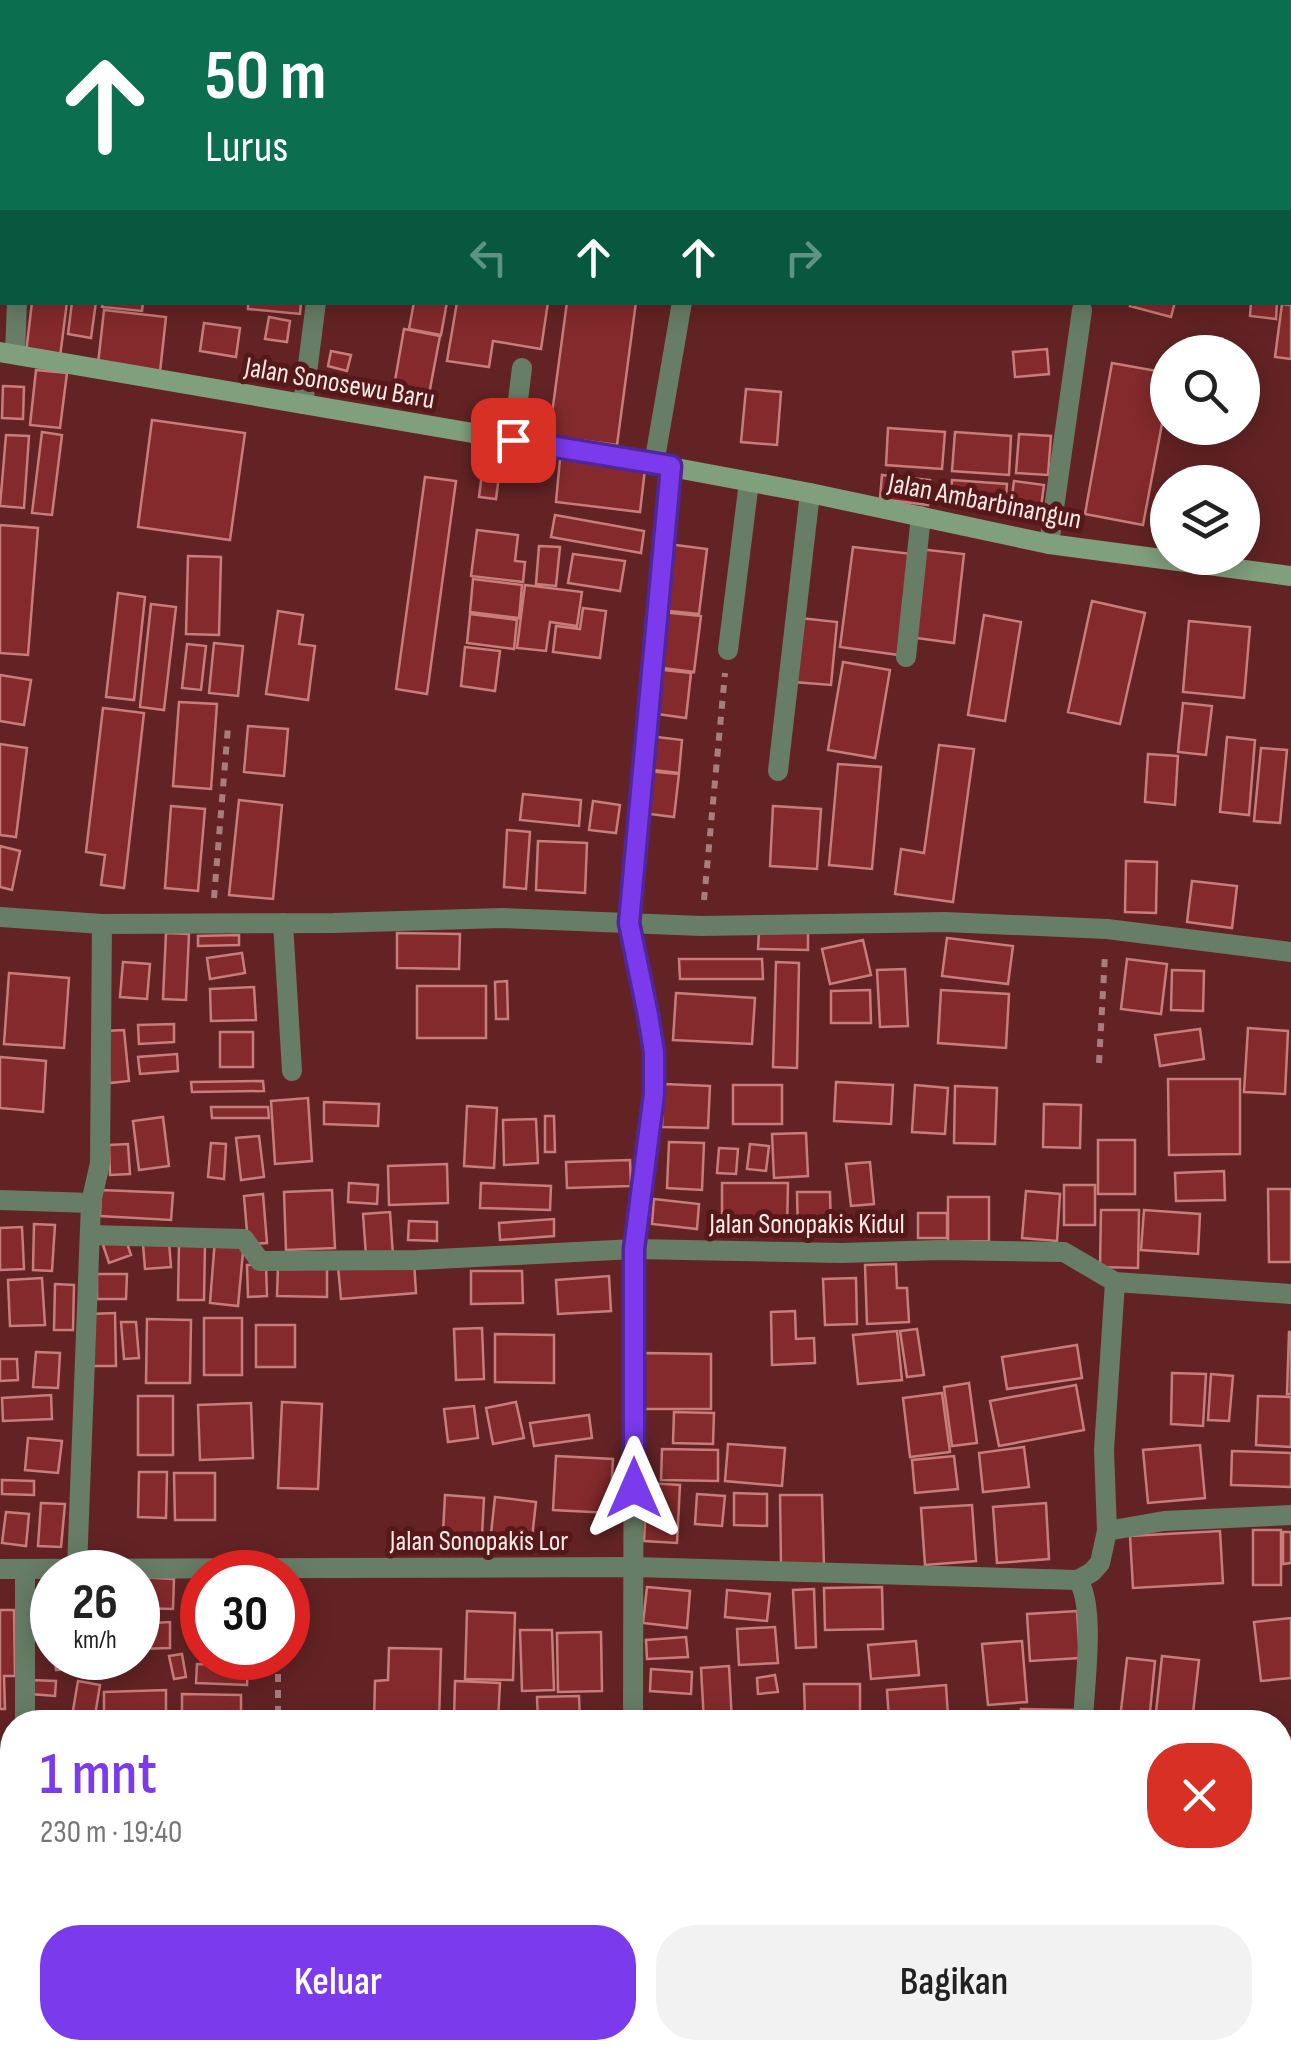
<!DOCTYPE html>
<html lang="id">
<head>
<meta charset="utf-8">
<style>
	:root { --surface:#fff; --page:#f2f2f2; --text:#222; --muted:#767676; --accent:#7c3aed }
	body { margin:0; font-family:"Sofia Sans Condensed",sans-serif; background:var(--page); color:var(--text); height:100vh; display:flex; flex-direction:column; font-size:38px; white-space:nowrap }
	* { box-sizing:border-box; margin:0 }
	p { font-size:32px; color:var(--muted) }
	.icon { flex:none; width:55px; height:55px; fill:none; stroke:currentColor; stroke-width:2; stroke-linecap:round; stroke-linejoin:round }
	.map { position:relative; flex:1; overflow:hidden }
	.panel { position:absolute; left:0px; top:1710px; width:1292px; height:350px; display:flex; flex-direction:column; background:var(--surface); border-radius:40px 40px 0 0; box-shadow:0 5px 25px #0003 }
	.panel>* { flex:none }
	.banner { position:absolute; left:0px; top:0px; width:1292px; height:305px; box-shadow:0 5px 25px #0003; background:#0b6e4f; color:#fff; overflow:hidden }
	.controls { position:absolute; left:1150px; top:335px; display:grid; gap:20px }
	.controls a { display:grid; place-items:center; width:110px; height:110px; border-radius:50%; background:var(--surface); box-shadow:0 5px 25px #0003; font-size:50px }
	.speed { position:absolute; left:30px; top:1550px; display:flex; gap:20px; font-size:50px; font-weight:700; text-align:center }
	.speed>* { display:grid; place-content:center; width:130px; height:130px; border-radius:50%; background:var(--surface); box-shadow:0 5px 25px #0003; line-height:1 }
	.speed small { font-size:25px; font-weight:400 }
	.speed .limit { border:15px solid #d22; background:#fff; color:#111 }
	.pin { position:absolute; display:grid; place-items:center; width:85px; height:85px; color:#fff; margin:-42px; border-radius:20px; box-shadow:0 5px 15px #0006 }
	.me { position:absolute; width:110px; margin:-55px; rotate:0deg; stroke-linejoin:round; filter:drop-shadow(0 0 8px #0008) }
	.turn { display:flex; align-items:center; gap:35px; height:210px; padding:0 40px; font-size:45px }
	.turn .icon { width:130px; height:130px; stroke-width:2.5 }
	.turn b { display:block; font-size:70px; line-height:85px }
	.lanes { display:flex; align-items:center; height:95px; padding:0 40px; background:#0003; justify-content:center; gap:50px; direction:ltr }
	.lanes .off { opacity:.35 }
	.round { display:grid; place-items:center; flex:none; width:105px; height:105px; border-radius:40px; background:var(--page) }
	.headline { display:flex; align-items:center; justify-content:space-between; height:170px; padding:0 40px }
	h1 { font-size:60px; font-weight:600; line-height:75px; color:var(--accent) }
	.primary-button { display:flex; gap:20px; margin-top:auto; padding:20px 40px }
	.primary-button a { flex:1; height:115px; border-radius:40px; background:var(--accent); color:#fff; font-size:40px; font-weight:600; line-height:115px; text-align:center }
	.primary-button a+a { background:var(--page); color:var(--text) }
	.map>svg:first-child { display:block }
	.building { fill:#842a2c; stroke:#c77d79; stroke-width:2.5 }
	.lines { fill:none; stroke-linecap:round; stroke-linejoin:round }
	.path { stroke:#a87d7d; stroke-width:6; stroke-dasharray:8 8; stroke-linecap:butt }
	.service { stroke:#687d66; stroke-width:20 }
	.minor { stroke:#687d66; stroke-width:20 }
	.tertiary { stroke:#687d66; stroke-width:20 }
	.secondary { stroke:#80a07d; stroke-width:20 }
	.route-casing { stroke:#51269a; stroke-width:25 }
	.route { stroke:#7c3aed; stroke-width:18 }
	.labels { text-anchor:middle; stroke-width:10; stroke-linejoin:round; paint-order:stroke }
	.street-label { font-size:28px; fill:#fbeae8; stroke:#57181a }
</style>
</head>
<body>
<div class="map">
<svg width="1291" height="2060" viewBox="0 0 1291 2060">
	<rect width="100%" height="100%" fill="#632324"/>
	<path class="building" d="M598,0H702L598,2Z
		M1,206H2V283H0Z
		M32,302H67L60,357L26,353Z
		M72,302H96L91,338L68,334Z
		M103,302H143L142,311L102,307Z
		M248,302H301L300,314L248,309Z
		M414,302H447L441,335L409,329Z
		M457,302H548L541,349L493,341L489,367L447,361Z
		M567,302H636L617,445L549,436Z
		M1131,302H1175L1171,317L1130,306Z
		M1251,302H1277L1276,319L1250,316Z
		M1282,304L1291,305V359L1275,357Z
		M104,310L166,317L160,372L98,364Z
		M269,317L290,321L287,342L265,339Z
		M204,323L240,328L236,357L200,351Z
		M404,329L440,336L427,405L392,398Z
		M1047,349L1049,374L1015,377L1013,352Z
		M331,351L351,355L347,371L328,366Z
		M1112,363L1168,373V392L1143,525L1085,514Z
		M36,370L67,373L60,428L30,425Z
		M3,386L24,387L23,419L2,418Z
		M746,389L781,392L777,445L741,442Z
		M152,420L245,433L230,540L138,527Z
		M888,428L945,432L942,469L886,465Z
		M42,432L62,435L52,515L32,513Z
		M955,432L1011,436L1009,475L952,471Z
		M1019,434L1051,436L1048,475L1016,473Z
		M6,435L29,436L24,508L0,506Z
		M523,447L552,451L549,475L520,472Z
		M485,449L502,452L496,499L479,497Z
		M560,459L645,469L640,512L556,502Z
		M882,475L930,480L928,505L880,499Z
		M425,477L456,481L427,694L396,689Z
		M952,480L1007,484L1005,509L950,505Z
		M1014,481L1044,485L1039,522L1009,518Z
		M555,515L644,531L641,553L551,537Z
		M0,525L38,528L28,655L0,653Z
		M477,530L518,535L515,561L525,562L523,582L471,576Z
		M668,544L707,549L699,614L660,610Z
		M539,546L560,547L556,586L536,584Z
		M853,547L912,554L899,655L840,647Z
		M919,549L964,554L954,643L909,637Z
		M573,554L625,561L620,591L568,583Z
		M188,556L221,557L219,635L186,634Z
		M473,579L522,585L519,618L470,612Z
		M525,585L582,592L577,626L550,622L546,651L517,648Z
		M118,593L145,597L134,700L106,697Z
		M1092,601L1145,613L1120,724L1068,712Z
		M151,604L176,607L164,710L140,707Z
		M583,608L606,611L600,658L553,652L556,626L580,629Z
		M278,611L303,615L299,644L315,646L308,700L266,694Z
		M661,612L701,616L694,672L655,667Z
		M470,614L517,620L514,649L467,643Z
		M984,615L1021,622L1005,721L968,715Z
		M800,618L837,622L831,685L794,682Z
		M1189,621L1250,627L1244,698L1183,692Z
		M214,643L243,646L238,696L209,693Z
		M187,644L206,646L201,690L182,688Z
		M465,647L500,651L495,691L461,686Z
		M843,662L890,670L875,758L828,750Z
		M655,669L691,673L686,718L650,713Z
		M0,675L31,680L24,725L0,721Z
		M179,702L217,704L211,789L173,786Z
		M1183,703L1212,706L1206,755L1178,752Z
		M103,708L144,713L124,888L101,885L105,855L86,852Z
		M248,726L288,729L284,776L244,772Z
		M649,736L682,740L679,773L645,769Z
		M1227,737L1255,740L1249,815L1220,812Z
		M0,744L27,748L16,837L0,835Z
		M939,745L974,749L953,902L895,894L901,849L924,853Z
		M1261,748L1287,750L1280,823L1254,821Z
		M1148,754L1178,756L1175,805L1145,802Z
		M838,764L881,767L872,869L829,865Z
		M647,771L679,774L674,817L642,813Z
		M523,794L581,800L579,826L520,820Z
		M239,800L282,805L273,899L229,895Z
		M593,801L620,805L616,833L589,830Z
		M171,806L205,809L198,891L165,888Z
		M773,806L821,809L817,869L770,866Z
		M507,830L530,832L526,889L504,887Z
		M538,841L587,843L585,893L536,890Z
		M0,846L20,851L12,890L0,887Z
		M1126,861L1157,862L1156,913L1125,912Z
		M1192,881L1237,886L1232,928L1187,922Z
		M759,931L808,932V950L758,949Z
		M166,933L189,934L186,1000L163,999Z
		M397,933L460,934L459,969L397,968Z
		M239,935V945L198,946V936Z
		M947,938L1013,946L1008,984L942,976Z
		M863,940L871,975L830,984L822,949Z
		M242,953L245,973L210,979L207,958Z
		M679,959H762L763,979H680Z
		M1127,959L1167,964L1161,1014L1121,1009Z
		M123,962L150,964L147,999L120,997Z
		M776,962L799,963L797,1068L773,1067Z
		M905,969L908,1026L880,1027L877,970Z
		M1172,970L1204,971L1203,1011L1171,1010Z
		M9,973L69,978L64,1048L4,1044Z
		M507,981L508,1019H496L495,982Z
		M417,986H486V1038H417Z
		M254,987L256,1020L211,1021L210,989Z
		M870,990L871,1023H831V991Z
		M941,990L1009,994L1006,1048L938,1043Z
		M676,993L755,998L752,1044L673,1040Z
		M174,1024V1042L139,1044L138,1025Z
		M1248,1028L1288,1031L1285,1094L1244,1092Z
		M1200,1029L1204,1059L1160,1066L1155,1035Z
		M124,1030L129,1081L110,1083L105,1031Z
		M220,1032H253V1067H220Z
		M177,1054L178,1071L140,1074L138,1057Z
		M0,1057L46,1061L43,1112L0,1108Z
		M1168,1079H1240V1154L1169,1155Z
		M263,1081L264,1091L192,1092L191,1082Z
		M836,1082L893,1085L891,1124L834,1121Z
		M664,1084L710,1086L708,1128L662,1127Z
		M733,1085H782V1124H733Z
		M915,1085L948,1088L945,1134L912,1132Z
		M955,1086L997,1088L995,1144L954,1143Z
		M308,1098L312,1161L275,1164L271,1101Z
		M324,1102L379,1104L378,1126L324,1124Z
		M1044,1104L1081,1105L1080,1148L1043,1147Z
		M467,1106L497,1108L494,1168L464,1166Z
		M211,1107H268L269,1118H212Z
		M545,1116H554L555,1152H545Z
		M163,1117L169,1166L139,1170L133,1121Z
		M536,1119L538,1163L504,1165L503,1120Z
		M806,1133L808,1176L774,1178L772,1134Z
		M259,1136L264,1177L241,1180L236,1138Z
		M1098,1140H1135V1194H1098Z
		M669,1142L704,1143L702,1190L667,1188Z
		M211,1143L226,1144L224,1179L208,1177Z
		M128,1144L130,1174L110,1175L109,1145Z
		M750,1144L769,1146L766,1171L747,1169Z
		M719,1148L738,1149L736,1174L717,1173Z
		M630,1160L631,1186L567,1188L566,1162Z
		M870,1162L874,1204L851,1206L846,1164Z
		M447,1164L448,1203L389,1205L388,1166Z
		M1224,1171L1225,1200L1176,1201L1175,1173Z
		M349,1183L378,1185L377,1204L348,1202Z
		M481,1183L551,1186L550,1210L480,1208Z
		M722,1183H788L787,1230H722Z
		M1064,1185H1095V1225H1064Z
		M1268,1189H1291V1262H1269Z
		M101,1190L173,1193L171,1220L100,1216Z
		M332,1190L335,1248L286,1250L284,1192Z
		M1026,1191L1060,1194L1057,1241L1022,1238Z
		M797,1192H830L831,1235H798Z
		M263,1194L267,1243L248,1244L244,1196Z
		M948,1197H989V1241L948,1242Z
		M654,1199L699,1204L697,1229L652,1224Z
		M1101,1210H1139L1138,1268L1100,1267Z
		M1144,1210L1200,1214L1198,1254L1141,1250Z
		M390,1212L393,1255L366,1256L363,1214Z
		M918,1213H947V1238H918Z
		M554,1219V1236L500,1240L499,1223Z
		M409,1221L437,1222V1241L408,1240Z
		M34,1224L55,1225L52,1271L33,1270Z
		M22,1227L24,1269L0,1270V1228Z
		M125,1237L131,1255L109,1263L103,1245Z
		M215,1239L244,1241L238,1306L210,1303Z
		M169,1242L171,1267L145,1269L143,1244Z
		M179,1243L205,1244L204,1300H178Z
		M414,1261L416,1293L341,1299L338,1266Z
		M266,1264L267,1296L248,1297L247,1265Z
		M896,1264L897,1288H907L909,1322L867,1324L865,1265Z
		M278,1267L327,1268V1297L277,1296Z
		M471,1271H522L523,1303L471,1304Z
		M97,1274H127L126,1299H97Z
		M609,1276L611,1311L558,1314L556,1280Z
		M42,1278L45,1325L10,1326L8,1280Z
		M856,1278L857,1324L825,1325L823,1279Z
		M55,1284L74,1285L73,1330H54Z
		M795,1311L796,1339L814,1338L815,1363L772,1365L771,1312Z
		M115,1313L116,1366H90L89,1314Z
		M204,1318H242V1375H204Z
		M147,1319L191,1320L190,1383H146Z
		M121,1322H136L139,1358L124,1359Z
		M256,1325H295V1367H256Z
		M482,1328L484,1379L456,1380L454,1329Z
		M917,1329L924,1375L907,1377L900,1331Z
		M897,1331L902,1380L858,1384L853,1335Z
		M1289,1332H1291V1394H1287Z
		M495,1334L554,1335V1383L495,1382Z
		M1077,1345L1082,1378L1007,1389L1002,1357Z
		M36,1352L60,1353L58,1388L33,1387Z
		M644,1353L711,1354V1409H644Z
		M0,1359H17L18,1380L0,1381Z
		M1172,1373L1206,1374L1203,1426L1171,1424Z
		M1211,1374L1233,1376L1229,1421L1208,1420Z
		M969,1383L977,1443L952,1446L944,1387Z
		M1076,1385L1084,1430L999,1446L990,1401Z
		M942,1393L950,1452L910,1457L903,1398Z
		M51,1395L52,1419L3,1421L2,1398Z
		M138,1396H173V1455H138Z
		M1258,1396L1291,1397V1447L1256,1445Z
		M282,1402L322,1404L318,1489L278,1488Z
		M516,1402L524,1438L493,1444L486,1408Z
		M251,1403L253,1458L200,1460L198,1405Z
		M474,1406L478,1438L448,1442L444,1409Z
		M674,1412L714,1413L713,1444L673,1443Z
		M589,1415L592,1438L534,1446L530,1423Z
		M28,1438L62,1441L58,1473L25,1470Z
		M728,1444L785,1448L782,1486L725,1481Z
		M1200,1445L1205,1498L1148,1503L1143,1450Z
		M1024,1447L1029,1487L983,1492L979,1453Z
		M662,1449L718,1450V1481L661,1480Z
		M1232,1451L1291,1453V1487L1231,1485Z
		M556,1456L613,1459L610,1513L553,1510Z
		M954,1456L958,1489L915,1493L912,1460Z
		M139,1472H167L166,1518L138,1517Z
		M174,1473H215V1520H175Z
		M2,1480L34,1481V1495L2,1494Z
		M647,1483L680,1485L677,1543L644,1541Z
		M734,1493L767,1494V1526L734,1525Z
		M697,1494L725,1496L722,1526L695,1524Z
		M445,1495L484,1498L482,1535L443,1532Z
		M780,1495H822L824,1565H781Z
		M495,1497L536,1502L531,1547L490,1543Z
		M41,1503L65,1504L61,1547L38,1546Z
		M1046,1503L1049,1559L997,1563L993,1507Z
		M972,1505L976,1561L925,1565L921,1508Z
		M6,1512L29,1514L26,1546L2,1543Z
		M1253,1530H1281V1585H1253Z
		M1220,1531L1223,1583L1133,1588L1130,1536Z
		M1283,1532H1291V1563L1283,1564Z
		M138,1577L174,1579L173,1609L138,1608Z
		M189,1587H202V1646H190Z
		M647,1587L690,1591L687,1628L643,1623Z
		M882,1587L883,1629L825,1630L824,1588Z
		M814,1589L816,1647L796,1648L793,1590Z
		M727,1590L770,1594L767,1621L725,1617Z
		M0,1610H14L15,1676H4L5,1709H0Z
		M467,1611L515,1613L513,1680L465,1679Z
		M1077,1611L1080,1658L1030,1661L1027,1614Z
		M1291,1618V1678L1261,1681L1254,1622Z
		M170,1622V1648L138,1649V1624Z
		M775,1627L778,1663L739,1665L737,1629Z
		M520,1630H552L554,1690L522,1691Z
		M601,1632L602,1691L558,1692L557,1633Z
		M686,1637L688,1657L647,1659L646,1640Z
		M916,1641L919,1675L871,1679L868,1645Z
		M1022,1641L1027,1702L988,1705L982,1644Z
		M389,1648L441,1649L439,1722H374L375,1681L388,1680Z
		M182,1654L186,1677L174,1679L169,1656Z
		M1162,1656L1199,1660L1192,1722H1155Z
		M55,1658H106L107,1668L56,1670Z
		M1127,1658L1155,1661L1149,1722L1120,1719Z
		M197,1664L248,1666L247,1685L196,1683Z
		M729,1666L732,1722H704L701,1668Z
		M651,1669L692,1672L691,1694L650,1691Z
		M775,1675L778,1692L758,1694L757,1678Z
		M31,1680L56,1681L55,1696L31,1694Z
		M78,1681L100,1685L94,1722H71Z
		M455,1681L500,1683L498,1722L454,1720Z
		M804,1684H860V1716L805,1717Z
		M946,1685L948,1716L889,1720L887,1690Z
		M166,1690V1718L104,1720V1692Z
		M182,1694L241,1695V1722H182Z
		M579,1696L580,1722H538L537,1697Z
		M1021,1709L1073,1710V1722H1021Z
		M1280,1736L1291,1738V1780L1280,1779Z
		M0,1754H10V1779H0Z
		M9,2035L13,2060H0V2036Z
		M166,2048H194L192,2060H164Z
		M470,2048H511L512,2052L471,2055Z
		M588,2048L589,2060H545V2049Z
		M775,2048H830L831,2060H775Z
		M1148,2048H1180L1179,2055L1147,2050Z
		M1232,2048H1266L1265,2060H1231Z
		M99,2050L146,2053V2060H98Z
		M512,2054L513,2060H479V2056Z
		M541,2054L542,2060H515V2056Z"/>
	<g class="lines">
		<path class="path" d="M214,898L228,727
			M704,900L725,673
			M1099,1063L1105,955
			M278,1658V1722
			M292,2048L293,2060
			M885,2048L956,2060"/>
		<path class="service" d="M722,2V0
			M303,404L316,302
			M513,440L522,368
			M654,464L682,302
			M1049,544L1082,310
			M728,650L749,482
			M778,771L810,493
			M283,923L292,1071
			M0,1200L91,1203
			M90,1235L244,1239L260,1261L418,1260L634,1249"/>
		<path class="minor" d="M30,2V0
			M1290,204H1291
			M15,354L17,302
			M906,657L921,516
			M0,917L102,924L333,923L502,918L701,926L945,922L1107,929L1291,952
			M634,1249L842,1253L939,1250L1064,1252L1115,1282
			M1107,1531L1164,1521L1291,1515
			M77,1568L91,1203L100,1163L102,924
			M25,1569V1722
			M1078,1580C1096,1607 1084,1688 1083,1722
			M633,1722L634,1249L654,1094V1052L648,1015L629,923L671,467
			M26,2048V2060
			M630,2060V2048
			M1070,2060V2048"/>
		<path class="tertiary" d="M0,1569L635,1567L1078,1580L1092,1572L1100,1563L1107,1531L1104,1450L1115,1282L1291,1294"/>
		<path class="secondary" d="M0,352L671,467L810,493L1049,544L1291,576"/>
	</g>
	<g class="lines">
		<g class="route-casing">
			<path id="route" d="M513,440L671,466L629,923L648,1015L654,1052V1094L634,1249V1488"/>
		</g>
		<use href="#route" class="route"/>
	</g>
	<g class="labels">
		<g class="street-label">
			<text transform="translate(340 382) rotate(10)" y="10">Jalan Sonosewu Baru</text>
			<text transform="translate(985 500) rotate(11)" y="10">Jalan Ambarbinangun</text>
			<text x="807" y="1233">Jalan Sonopakis Kidul</text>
			<text x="479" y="1550">Jalan Sonopakis Lor</text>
		</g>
	</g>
</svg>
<div class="controls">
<a><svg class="icon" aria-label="search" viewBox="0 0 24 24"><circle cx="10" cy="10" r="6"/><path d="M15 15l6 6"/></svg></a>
<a><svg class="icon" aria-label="layers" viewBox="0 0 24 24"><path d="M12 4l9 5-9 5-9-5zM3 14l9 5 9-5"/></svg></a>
</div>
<div class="speed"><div>26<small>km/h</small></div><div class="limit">30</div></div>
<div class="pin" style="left:513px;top:440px;background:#d93025"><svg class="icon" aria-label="arrive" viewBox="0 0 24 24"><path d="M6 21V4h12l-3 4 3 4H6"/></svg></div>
<svg class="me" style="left:634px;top:1488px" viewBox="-20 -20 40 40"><path d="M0-17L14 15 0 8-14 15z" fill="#7c3aed" stroke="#fff" stroke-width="4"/></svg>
<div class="banner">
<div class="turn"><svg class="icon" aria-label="ahead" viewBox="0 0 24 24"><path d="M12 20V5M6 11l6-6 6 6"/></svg><div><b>50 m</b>Lurus</div></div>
<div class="lanes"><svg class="icon off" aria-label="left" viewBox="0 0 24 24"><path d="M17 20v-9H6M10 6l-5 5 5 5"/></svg><svg class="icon" aria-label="ahead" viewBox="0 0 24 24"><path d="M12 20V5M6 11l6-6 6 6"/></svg><svg class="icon" aria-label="ahead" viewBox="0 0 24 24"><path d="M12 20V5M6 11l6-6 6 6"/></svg><svg class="icon off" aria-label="right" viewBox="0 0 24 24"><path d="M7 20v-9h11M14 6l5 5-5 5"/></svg></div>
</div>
<section class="panel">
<div class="headline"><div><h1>1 mnt</h1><p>230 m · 19:40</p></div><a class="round" style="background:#d93025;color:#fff"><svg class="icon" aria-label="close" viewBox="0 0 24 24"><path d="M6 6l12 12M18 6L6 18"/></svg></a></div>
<div class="primary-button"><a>Keluar</a><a>Bagikan</a></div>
</section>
</div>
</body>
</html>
